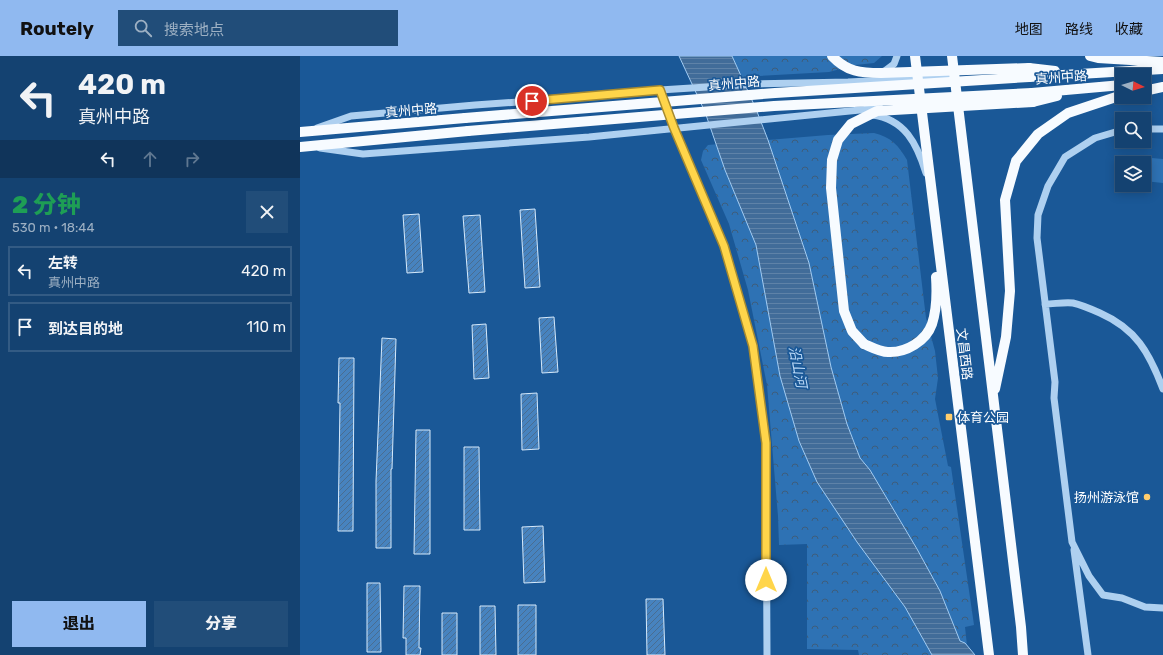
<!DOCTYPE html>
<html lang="zh">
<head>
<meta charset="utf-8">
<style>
	:root { --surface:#144271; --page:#214d79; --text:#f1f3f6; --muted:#9db0c3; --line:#335b84; --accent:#90b9f0 }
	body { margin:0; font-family:Rubik,"Noto Sans SC",sans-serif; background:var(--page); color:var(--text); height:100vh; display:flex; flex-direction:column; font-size:15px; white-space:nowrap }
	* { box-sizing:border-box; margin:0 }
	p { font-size:13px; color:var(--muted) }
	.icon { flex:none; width:22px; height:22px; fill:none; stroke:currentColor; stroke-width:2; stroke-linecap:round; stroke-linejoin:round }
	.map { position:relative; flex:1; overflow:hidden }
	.panel { display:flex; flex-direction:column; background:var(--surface); width:300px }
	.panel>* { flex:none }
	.top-card { background:#144271; color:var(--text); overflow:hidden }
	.needle { width:26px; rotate:95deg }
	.buttons { position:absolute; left:815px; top:12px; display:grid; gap:8px }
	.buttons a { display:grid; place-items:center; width:36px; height:36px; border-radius:0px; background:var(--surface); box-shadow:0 2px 10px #0003,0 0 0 1px var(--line); font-size:20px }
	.pin { position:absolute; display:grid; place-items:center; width:34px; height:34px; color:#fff; margin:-17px; border:2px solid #fff; border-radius:50%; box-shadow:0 1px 4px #0007 }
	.me { position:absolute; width:44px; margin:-22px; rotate:0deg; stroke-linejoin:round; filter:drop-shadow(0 0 3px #0008) }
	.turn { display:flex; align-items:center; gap:14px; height:84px; padding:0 12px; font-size:18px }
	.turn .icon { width:52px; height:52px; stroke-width:2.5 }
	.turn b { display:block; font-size:28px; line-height:34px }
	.lanes { display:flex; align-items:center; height:38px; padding:0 12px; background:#0003; justify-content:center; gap:20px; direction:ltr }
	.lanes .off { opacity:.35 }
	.round { display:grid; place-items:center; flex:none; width:42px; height:42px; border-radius:0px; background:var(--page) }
	.summary { display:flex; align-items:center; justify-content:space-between; height:68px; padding:0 12px }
	h1 { font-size:24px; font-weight:800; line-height:30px; color:#1e9e55 }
	.button { display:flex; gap:8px; margin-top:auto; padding:8px 12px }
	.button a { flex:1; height:46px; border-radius:0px; background:var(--accent); color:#111; font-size:16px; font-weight:800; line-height:46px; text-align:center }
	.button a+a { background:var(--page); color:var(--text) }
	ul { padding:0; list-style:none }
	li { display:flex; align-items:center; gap:12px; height:50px; margin:0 8px 6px; padding:0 4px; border:2px solid var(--line); border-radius:0px }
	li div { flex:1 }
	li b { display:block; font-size:15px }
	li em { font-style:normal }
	header { display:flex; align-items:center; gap:24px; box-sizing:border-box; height:56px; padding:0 20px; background:var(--accent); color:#111 }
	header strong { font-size:19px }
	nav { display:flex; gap:22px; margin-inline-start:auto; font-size:14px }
	.search { width:280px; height:36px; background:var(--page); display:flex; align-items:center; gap:10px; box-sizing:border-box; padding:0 14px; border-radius:0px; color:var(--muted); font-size:15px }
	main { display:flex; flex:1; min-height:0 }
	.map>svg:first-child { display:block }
	.forest { fill:url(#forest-crowns) }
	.pitch { fill:#2e72b4 }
	.water { fill:url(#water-rules); stroke:#a1cbf2 }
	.building { fill:url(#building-hatch); stroke:#d5e9fb }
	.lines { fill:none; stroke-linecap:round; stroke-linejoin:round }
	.minor { stroke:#aed0f0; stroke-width:7 }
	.major { stroke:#f7fbff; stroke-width:10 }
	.major-bridge { stroke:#f7fbff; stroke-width:10 }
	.route-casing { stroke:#a68a30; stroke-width:10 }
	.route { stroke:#ffd54a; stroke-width:7 }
	.poi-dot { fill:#ffcd6d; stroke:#1a5897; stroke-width:1.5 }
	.labels { text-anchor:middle; stroke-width:3.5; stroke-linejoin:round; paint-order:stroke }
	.street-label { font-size:13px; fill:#fff; stroke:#1a5897 }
	.poi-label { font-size:13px; fill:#fff; stroke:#1a5897; text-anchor:start }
	.water-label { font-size:14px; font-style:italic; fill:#bbd9f7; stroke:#1a5897 }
</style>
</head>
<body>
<header>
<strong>Routely</strong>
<div class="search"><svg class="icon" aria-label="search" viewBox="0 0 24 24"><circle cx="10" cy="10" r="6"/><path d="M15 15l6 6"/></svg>搜索地点</div>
<nav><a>地图</a><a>路线</a><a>收藏</a></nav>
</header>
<main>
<section class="panel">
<div class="top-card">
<div class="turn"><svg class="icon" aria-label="left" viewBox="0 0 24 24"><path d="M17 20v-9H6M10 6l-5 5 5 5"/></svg><div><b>420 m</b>真州中路</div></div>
<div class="lanes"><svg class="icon" aria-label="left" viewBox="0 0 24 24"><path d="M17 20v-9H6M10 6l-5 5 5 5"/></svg><svg class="icon off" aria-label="ahead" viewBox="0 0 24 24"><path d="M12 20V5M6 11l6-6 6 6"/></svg><svg class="icon off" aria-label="right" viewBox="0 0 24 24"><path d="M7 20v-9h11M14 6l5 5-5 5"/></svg></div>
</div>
<div class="summary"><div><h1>2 分钟</h1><p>530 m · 18:44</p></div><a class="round"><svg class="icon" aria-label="close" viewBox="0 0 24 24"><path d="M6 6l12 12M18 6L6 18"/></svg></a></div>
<ul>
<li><svg class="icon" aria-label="left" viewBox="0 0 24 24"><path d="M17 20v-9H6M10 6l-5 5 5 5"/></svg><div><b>左转</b><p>真州中路</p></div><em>420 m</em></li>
<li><svg class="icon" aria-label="arrive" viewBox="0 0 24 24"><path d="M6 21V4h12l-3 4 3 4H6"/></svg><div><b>到达目的地</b></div><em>110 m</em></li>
</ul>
<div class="button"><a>退出</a><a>分享</a></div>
</section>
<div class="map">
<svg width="863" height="599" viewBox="0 0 863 599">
	<defs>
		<pattern id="forest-crowns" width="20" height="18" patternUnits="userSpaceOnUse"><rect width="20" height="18" fill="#2e72b4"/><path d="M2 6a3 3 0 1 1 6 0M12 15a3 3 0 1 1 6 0" fill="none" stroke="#3e5d7b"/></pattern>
		<pattern id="water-rules" width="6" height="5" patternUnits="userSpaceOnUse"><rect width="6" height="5" fill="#416c99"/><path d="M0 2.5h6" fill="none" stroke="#5e82a8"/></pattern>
		<pattern id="building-hatch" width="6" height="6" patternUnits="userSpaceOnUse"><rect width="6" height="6" fill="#4783bf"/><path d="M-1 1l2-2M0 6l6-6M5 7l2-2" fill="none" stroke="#496d91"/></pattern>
	</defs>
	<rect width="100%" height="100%" fill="#1a5897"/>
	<path class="forest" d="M432,0H582L574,7L555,9L529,16L441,21Z
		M574,77C591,81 599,90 607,104L626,262L635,295L638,322L635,343L648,410L651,411L674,569L665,571L668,599H559L558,594L507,593V488L479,489L478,460L467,329L448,234L429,168L401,104L403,95L408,89L528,79Z"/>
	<path class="pitch" d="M817,99L863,103V127L844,125V107H822V123H815Z"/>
	<path class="water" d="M379,0H432L456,53L468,84L509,207L531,311L547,368L560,402L570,414L617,493L640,535L660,585L665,587L675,599H632L605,551L557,486L517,426L499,385L480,320L456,189L425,114L405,56Z"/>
	<path class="building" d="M235,153L240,231L225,232L220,154Z
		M119,158L123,216L107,217L103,159Z
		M180,159L185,236L169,237L163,160Z
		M254,261L258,316L242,317L239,262Z
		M186,268L189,322L174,323L172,269Z
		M82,282L96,283L92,413H91V492H76V425Z
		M39,302H54L53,475H38L40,347H38Z
		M237,337L239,393L222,394L221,338Z
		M116,374H130V498H114Z
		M164,391H179L180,474H164Z
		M243,470L245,526L224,527L222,471Z
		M67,527H80L81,596H67Z
		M104,530H120L119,592H121L120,599H106V582H103Z
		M346,543H363L365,599H347Z
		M218,549H236V599H218Z
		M180,550H195L196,599H180Z
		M142,557H157V599H142Z"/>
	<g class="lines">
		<path class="minor" d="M582,17L594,8L597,0
			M360,34L374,72L424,190L453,290L466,387L467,599
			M572,59C605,63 617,88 626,117
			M17,72L51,60L175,49L261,43L360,34L454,28L548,26L655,21
			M844,73H863
			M822,74L795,82L765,101L748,130L738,159L737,182L755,326L754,342L772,486L789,520L803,539L822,542L845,551L863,552
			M20,92L63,98L183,89L289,81L580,52
			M745,248C754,248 764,246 773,247C782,249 791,253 800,257C836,273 849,296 863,333
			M774,494L788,599"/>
		<path class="major" d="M615,0L689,599
			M652,0L721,571L723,599
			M790,0L798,2L863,6
			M729,12L755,15
			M729,21L863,13
			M844,35L863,31
			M732,37L822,29
			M733,46L757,40
			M0,76L165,62
			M0,91L168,75
			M564,288C571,291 580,296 588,296C606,297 626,285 632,268C637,253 637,236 636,221
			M695,333L706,281L710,235L705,144L716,105L738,78L768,57L822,39"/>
		<path class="major-bridge" d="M532,0C547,16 561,17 581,17L729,12
			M165,62L475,37L729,21
			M168,75L474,50L732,37
			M564,288L552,275L544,255L531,132L532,104L538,84L551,68L577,55L733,46"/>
	</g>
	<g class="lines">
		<g class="route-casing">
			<path id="route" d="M232,45L360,34L374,72L424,190L453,290L466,387V524"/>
		</g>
		<use href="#route" class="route"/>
	</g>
	<g class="poi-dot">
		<rect x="645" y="357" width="8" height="8" rx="2"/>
		<circle cx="847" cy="441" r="4"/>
	</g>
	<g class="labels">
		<g class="street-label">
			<text transform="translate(761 21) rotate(-4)" y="5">真州中路</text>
			<text transform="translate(434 27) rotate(-5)" y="5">真州中路</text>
			<text transform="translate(111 54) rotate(-5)" y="5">真州中路</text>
			<text transform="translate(665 298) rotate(83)" y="5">文昌西路</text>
		</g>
		<g class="poi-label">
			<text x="657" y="366">体育公园</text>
			<text x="839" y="446" text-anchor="end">扬州游泳馆</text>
		</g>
		<g class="water-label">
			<text transform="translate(498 311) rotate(79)" y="5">沿山河</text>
		</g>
	</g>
</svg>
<div class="buttons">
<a><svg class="needle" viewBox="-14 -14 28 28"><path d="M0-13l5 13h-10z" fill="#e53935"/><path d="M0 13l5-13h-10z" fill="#9db0c3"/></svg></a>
<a><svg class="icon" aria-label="search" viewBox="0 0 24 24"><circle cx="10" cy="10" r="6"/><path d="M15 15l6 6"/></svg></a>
<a><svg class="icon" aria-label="layers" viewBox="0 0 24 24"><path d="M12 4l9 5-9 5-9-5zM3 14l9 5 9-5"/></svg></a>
</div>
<div class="pin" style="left:232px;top:45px;background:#d93025"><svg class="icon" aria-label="arrive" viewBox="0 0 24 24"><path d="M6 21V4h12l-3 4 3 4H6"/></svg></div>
<svg class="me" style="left:466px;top:524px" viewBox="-20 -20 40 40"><circle r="19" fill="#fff"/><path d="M0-13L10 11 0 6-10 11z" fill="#ffd54a"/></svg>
</div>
</main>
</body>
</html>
